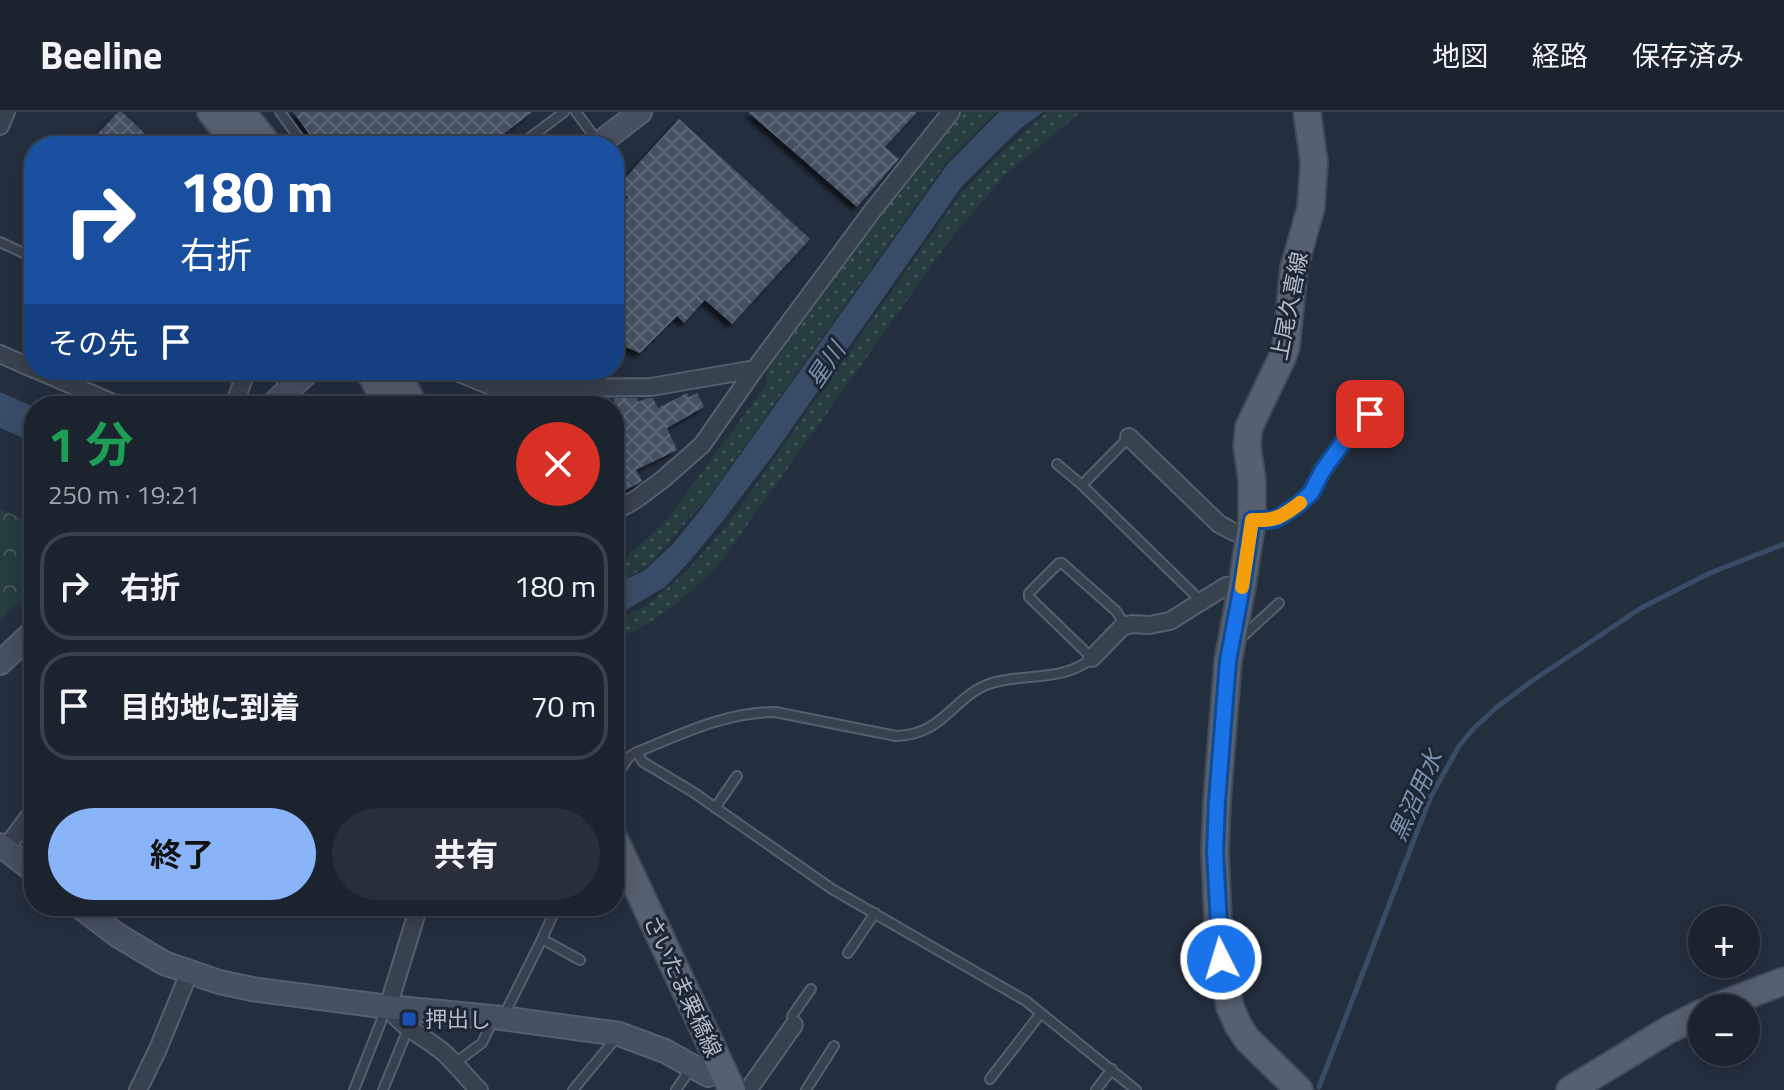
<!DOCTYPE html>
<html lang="ja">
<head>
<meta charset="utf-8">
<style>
	:root { --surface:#1b232e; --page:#282f3a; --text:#f1f3f6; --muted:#a0a4aa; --line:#39404a; --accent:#8ab4f8 }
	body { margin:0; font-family:"Titillium Web","Noto Sans JP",sans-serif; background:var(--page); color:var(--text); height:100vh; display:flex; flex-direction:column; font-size:30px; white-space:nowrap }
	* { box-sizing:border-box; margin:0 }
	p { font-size:26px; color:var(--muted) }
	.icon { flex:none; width:44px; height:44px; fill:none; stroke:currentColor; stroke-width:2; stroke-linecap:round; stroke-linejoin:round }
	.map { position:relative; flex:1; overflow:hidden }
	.drawer { position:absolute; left:24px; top:284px; width:600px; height:520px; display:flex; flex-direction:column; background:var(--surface); border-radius:32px; box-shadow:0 4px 20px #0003,0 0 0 2px var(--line) }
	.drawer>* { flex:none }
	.hud { position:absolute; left:24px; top:24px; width:600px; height:244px; border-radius:32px; box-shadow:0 4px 20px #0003,0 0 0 2px var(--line); background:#1a4fa0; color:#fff; overflow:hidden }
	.controls { position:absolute; left:1688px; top:794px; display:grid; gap:16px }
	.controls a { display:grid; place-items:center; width:72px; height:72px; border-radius:50%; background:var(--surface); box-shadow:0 4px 20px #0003,0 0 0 2px var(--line); font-size:40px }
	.pin { position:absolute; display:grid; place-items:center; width:68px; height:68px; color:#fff; margin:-34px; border-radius:16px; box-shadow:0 4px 12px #0006 }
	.me { position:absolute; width:88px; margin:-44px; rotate:355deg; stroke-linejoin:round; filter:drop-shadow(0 0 6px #0008) }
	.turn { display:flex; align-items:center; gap:28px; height:168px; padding:0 24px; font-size:36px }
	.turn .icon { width:104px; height:104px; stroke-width:2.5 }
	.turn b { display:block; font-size:56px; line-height:68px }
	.then { display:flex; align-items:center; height:76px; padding:0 24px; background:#0003; gap:16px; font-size:30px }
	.round { display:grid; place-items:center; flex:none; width:84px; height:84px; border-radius:42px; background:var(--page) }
	.head { display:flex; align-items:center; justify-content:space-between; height:136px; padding:0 24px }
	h1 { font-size:48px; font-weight:700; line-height:60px; color:#1e9e55 }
	.cta { display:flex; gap:16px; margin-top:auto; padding:16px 24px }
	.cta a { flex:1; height:92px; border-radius:48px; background:var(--accent); color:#111; font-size:32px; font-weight:700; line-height:92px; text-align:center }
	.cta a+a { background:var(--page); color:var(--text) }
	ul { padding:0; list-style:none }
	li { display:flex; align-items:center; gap:24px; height:108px; margin:0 16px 12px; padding:0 8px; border:4px solid var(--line); border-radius:32px }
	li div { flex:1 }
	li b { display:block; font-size:30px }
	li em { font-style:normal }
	header { display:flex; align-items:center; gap:48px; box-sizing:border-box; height:112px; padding:0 40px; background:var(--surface); border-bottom:2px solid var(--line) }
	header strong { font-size:38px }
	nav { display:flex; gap:44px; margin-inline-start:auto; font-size:28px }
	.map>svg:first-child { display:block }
	.grass { fill:url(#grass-dots) }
	.forest { fill:url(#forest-crowns) }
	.water { fill:#394c67 }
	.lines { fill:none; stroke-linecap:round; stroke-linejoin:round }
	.stream { stroke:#394c67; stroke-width:5 }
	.building { fill:url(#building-cross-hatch); filter:url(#shadow) }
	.lane-casing { stroke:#565f6c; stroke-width:12 }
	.street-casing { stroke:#565f6c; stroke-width:20 }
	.secondary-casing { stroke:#565f6c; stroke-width:26 }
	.primary-casing { stroke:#414a57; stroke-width:30 }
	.lane { stroke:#38414e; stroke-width:8 }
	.street { stroke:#38414e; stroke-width:16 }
	.secondary { stroke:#465061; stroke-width:22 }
	.primary { stroke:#56606e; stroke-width:26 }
	.route-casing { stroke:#114b97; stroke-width:20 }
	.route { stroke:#1a73e8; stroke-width:14 }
	.slow { stroke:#f59e0b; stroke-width:14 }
	.transit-dot { fill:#1a4fb4; stroke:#1d2633; stroke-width:3 }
	.labels { text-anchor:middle; stroke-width:6; stroke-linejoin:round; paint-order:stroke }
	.street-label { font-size:22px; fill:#b4bcc9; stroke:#1d2633 }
	.poi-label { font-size:22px; fill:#b4bcc9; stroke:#1d2633; text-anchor:start }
	.water-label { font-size:24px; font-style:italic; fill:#7c92b1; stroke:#1d2633 }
</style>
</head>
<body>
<header>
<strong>Beeline</strong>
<nav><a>地図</a><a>経路</a><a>保存済み</a></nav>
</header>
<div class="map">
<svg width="1784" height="978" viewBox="0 0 1784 978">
	<defs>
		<pattern id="grass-dots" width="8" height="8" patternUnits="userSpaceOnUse" patternTransform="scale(2)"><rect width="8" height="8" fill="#263c3f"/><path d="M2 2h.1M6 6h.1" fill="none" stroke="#435659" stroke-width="1.8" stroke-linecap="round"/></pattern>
		<pattern id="forest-crowns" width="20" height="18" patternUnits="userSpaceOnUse" patternTransform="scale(2)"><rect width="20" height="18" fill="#263c3f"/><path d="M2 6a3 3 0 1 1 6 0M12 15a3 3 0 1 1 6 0" fill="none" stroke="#435659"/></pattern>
		<pattern id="building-cross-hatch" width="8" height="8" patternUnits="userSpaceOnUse" patternTransform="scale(2)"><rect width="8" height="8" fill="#455162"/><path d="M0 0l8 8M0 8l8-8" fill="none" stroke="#5d6877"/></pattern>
		<filter id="shadow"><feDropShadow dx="-4.5" dy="4.5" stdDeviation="2" flood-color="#0009"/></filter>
	</defs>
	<rect width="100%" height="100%" fill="#242f3e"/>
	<path class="grass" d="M960,0H996L946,51L707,387L651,450L614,476V453L626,446L669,405L766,273L767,258L929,39Z
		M1047,0H1081L1005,63L952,125L718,454C687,483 655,513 614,528V509L646,494L684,462L728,412L960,82L992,49Z"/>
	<path class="forest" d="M0,397L34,412V491L28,496L18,490L0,509Z"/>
	<path class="water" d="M999,0H1043L1021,16L962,74L773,343L722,410L690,449L665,475L614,505V473L645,458L672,433L702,396L947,53Z
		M0,280L34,295V331L0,316Z"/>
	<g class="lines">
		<path class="stream" d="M1319,975L1430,686L1459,634L1474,616L1497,595L1529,571L1641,496L1710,461L1784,432"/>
	</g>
	<path class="building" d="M118,0H122L158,34H86Z
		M293,0H532L488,34H318Z
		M748,0H917L885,35L899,47L857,95Z
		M679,7L810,127L732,212L705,188L684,211L677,204L640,241L614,230V101L628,85L617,75Z
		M687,281L689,285L697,281L704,295L667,316L677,338L636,358L642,369L624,379L614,361V286H637L638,290L647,286H653L658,296Z"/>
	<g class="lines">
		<g class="lane-casing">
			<path id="lane" d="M280,0L305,34
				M576,0L599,31
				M519,34L564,0
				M0,130L34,146
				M1057,352L1082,373L1201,489
				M1082,373L1129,325
				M1256,408C1320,410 1325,328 1370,302
				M1241,526L1279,491
				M637,640L643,650L693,680L832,777L1026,889L1136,978
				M614,667L629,645L637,640C682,622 726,600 775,600L896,624C945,623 953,583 992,571C1025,561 1064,570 1092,546L1029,485V481L1059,451H1062L1116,499L1126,514
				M715,696L737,664
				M542,827L580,848
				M848,841L875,801
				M503,905L542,827L557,794
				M794,913L792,904L811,877
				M455,951L482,931L493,908
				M990,967L1041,901
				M354,978L386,897
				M383,978L408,917
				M573,978L616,926
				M676,978L685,965L687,954
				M806,978L834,934
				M1096,978L1112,957"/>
		</g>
		<g class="street-casing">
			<path id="street" d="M0,14L6,0
				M0,242L34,257
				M37,258L120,294
				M277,258L292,274
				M452,258L498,277L651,275L755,257
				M231,294L235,290L247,258
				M1129,325L1219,412L1234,420L1250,423
				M614,400L635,388L662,368L702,333L755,257L873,98L951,0
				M1092,546L1122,515L1132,512L1149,513L1170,509L1226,474H1242
				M5,737L34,698
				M419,794L388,895C402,916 424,924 443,940C456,951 466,966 479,978
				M138,978L158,937L189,861
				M750,978L751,974L794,913"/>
		</g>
		<g class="secondary-casing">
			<path id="secondary" d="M596,34L640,0
				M271,294L310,258
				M0,551L34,519
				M0,733L34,759
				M79,794L117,823L164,851L219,870L252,877L388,895L502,906L619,922L665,939L708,963"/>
		</g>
		<g class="primary-casing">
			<path id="primary" d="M211,0L238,34
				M242,0L269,34
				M369,258L387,294
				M396,258L414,294
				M614,726L732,978
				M1713,896L1784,869
				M1299,978L1247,927L1238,913L1230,895L1221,847L1218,810L1215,740L1217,689L1228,549L1242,474L1252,408V368L1247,334L1249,315L1281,248L1286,235L1294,156L1311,95L1314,50L1307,0
				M1570,978L1668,918L1702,901"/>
		</g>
		<use href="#lane" class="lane"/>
		<use href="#street" class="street"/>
		<use href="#secondary" class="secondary"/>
		<use href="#primary" class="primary"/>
	</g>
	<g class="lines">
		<g class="route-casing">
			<path id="route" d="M1221,847L1215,740L1217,689L1228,549L1242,474L1252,408H1270L1278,406L1299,392L1311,381L1323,358L1357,311L1370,302"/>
		</g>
		<use href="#route" class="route"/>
		<path class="slow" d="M1242,475L1252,408C1275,409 1282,405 1300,391"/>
	</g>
	<rect class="transit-dot" x="401" y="899" width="16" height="16" rx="4"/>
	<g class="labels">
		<g class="street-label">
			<text transform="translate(1289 194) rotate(-79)" y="8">上尾久喜線</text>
			<text transform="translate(683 874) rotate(65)" y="8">さいたま栗橋線</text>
		</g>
		<g class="poi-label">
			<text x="425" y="915">押出し</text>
		</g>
		<g class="water-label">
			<text transform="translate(826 253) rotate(-56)" y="8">星川</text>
			<text transform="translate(1416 684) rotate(-66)" y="8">黒沼用水</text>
		</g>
	</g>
</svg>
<div class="controls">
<a>+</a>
<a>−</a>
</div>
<div class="pin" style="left:1370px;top:302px;background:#d93025"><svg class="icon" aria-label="arrive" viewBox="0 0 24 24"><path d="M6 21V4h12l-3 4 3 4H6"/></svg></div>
<svg class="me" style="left:1221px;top:847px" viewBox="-20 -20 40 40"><circle r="17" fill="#1a73e8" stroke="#fff" stroke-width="3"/><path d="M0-11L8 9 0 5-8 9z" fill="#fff"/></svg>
<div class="hud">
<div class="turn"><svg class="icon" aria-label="right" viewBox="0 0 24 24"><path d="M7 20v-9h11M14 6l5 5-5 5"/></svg><div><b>180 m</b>右折</div></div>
<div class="then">その先<svg class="icon" aria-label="arrive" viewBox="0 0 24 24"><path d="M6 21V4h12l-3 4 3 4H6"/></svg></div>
</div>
<section class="drawer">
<div class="head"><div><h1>1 分</h1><p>250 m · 19:21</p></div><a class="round" style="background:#d93025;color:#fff"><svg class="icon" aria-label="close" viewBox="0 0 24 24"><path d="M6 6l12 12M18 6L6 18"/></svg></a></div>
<ul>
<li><svg class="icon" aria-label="right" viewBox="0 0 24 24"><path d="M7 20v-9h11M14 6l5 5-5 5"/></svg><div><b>右折</b></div><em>180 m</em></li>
<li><svg class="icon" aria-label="arrive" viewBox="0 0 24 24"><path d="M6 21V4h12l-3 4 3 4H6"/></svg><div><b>目的地に到着</b></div><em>70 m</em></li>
</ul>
<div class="cta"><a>終了</a><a>共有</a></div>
</section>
</div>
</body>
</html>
